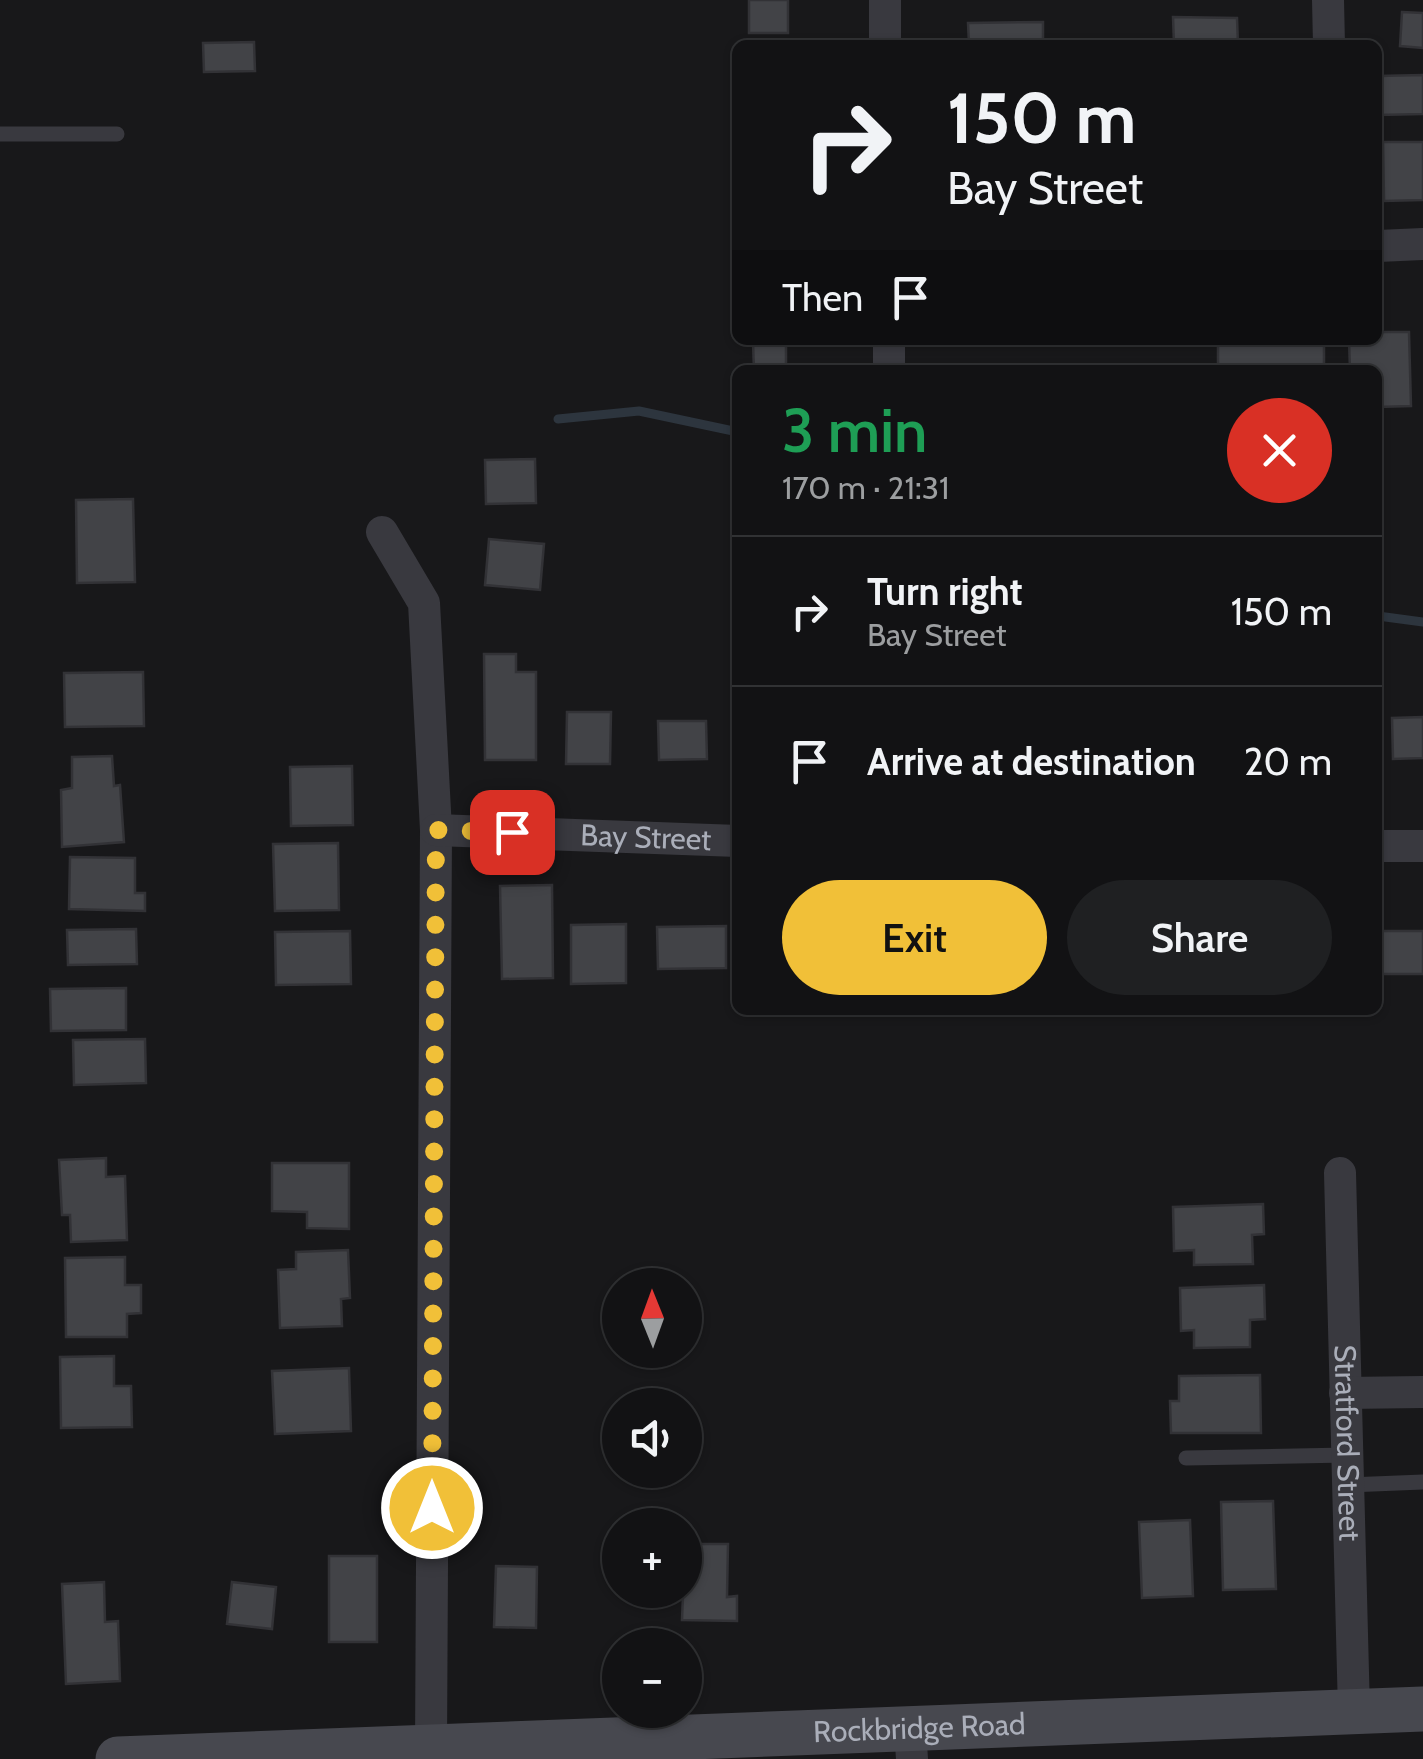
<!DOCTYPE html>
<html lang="en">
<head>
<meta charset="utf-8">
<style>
	:root { --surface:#121214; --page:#1f2022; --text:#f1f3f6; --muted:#9c9ea0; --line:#313234; --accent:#f1c038 }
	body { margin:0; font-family:Cabin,sans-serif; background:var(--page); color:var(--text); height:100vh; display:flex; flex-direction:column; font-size:38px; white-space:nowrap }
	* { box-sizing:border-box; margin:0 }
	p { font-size:32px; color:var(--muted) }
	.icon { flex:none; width:55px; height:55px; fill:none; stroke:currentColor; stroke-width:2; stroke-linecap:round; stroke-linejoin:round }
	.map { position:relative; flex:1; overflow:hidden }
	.drawer { position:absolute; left:732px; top:365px; width:650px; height:650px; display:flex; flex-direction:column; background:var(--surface); border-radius:15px; box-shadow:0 2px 8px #0004,0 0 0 2px var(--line) }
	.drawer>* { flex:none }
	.hud { position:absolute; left:732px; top:40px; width:650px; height:305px; border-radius:15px; box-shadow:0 2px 8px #0004,0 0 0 2px var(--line); background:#121214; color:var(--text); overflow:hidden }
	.needle { width:65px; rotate:359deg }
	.buttons { position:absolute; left:602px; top:1268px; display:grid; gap:20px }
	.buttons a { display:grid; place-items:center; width:100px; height:100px; border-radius:50%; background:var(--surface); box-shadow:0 2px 8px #0004,0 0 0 2px var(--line); font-size:50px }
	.pin { position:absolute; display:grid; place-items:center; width:85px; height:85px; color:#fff; margin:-42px; border-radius:20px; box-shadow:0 5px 15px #0006 }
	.me { position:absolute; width:110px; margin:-55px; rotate:0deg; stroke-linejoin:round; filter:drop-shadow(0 0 8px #0008) }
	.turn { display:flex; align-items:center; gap:35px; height:210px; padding:0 50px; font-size:45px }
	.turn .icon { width:130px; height:130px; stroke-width:2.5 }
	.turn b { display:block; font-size:70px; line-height:85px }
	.then { display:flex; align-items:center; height:95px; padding:0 50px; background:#0003; gap:20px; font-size:38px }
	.round { display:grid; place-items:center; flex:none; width:105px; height:105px; border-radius:52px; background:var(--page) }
	.overview { display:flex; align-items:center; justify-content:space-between; height:170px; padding:0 50px }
	h1 { font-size:60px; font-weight:600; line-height:75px; color:#1e9e55 }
	.button { display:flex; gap:20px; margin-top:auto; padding:20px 50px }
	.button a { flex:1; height:115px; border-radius:60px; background:var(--accent); color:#111; font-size:40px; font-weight:600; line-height:115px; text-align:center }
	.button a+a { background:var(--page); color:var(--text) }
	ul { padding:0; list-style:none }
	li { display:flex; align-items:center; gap:30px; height:150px; padding:0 50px; border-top:2px solid var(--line) }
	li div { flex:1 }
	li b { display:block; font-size:38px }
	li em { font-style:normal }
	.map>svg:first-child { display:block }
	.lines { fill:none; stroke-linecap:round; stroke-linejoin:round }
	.stream { stroke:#2d353e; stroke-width:9 }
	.building { fill:#424347; stroke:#323236; stroke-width:2.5 }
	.lane { stroke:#39393f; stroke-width:15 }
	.street { stroke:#39393f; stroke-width:32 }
	.secondary { stroke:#47484f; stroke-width:45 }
	.route { stroke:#f1c038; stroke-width:18; stroke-dasharray:0 32.4 }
	.labels { text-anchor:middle; stroke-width:9; stroke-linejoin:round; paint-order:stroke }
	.street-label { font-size:30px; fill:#aaaeb9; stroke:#131315 }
</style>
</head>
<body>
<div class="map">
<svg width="1423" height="1759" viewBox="0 0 1423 1759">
	<rect width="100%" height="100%" fill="#18181a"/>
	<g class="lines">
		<path class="stream" d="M558,419L639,411L738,432
			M1378,616L1423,622"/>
	</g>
	<path class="building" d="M749,0H788V33H749Z
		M1402,12L1423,13V48L1400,46Z
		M1173,17L1237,18L1238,45H1174Z
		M1043,22V45H969L968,23Z
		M254,42L255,71L204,72L203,43Z
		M1423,75V114L1378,115V76Z
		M1383,142H1423V200L1384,201Z
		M1378,332H1409L1411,406L1378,407V370H1350L1349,340H1378Z
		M1218,340H1324V370H1218Z
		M786,342V370H754L753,343Z
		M535,459L536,503L486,504L485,460Z
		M133,499L135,582L77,583L76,500Z
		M489,539L544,544L540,590L485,585Z
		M732,588H738V643H732Z
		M484,654H516V672H536V760H485Z
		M143,672L144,726L65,727L64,673Z
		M567,712H611L610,764H566Z
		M1423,717V758L1393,759L1392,718Z
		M658,721H706L707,759L659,760Z
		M112,756L114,786L120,785L124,842L62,847L61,790L72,788V757Z
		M352,766L353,825L291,826L290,767Z
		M338,843L339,910L275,911L273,844Z
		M70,857L135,858V893H145V911L69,909Z
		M552,885L553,978L502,979L500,886Z
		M626,924V983L571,984V925Z
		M726,926V968L658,969L657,927Z
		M136,929L137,964L68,965L67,930Z
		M350,931L351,984L276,985L275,932Z
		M1378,931H1423V974H1378Z
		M126,988V1030L51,1031L50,989Z
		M145,1039L146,1083L74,1085L73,1040Z
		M106,1158V1177L125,1176L127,1240L71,1242L70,1215H62L59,1160Z
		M272,1163H349V1229L307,1228V1212L272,1211Z
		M1263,1204L1264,1234L1252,1235L1253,1264L1194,1265V1250L1174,1251L1173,1207Z
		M348,1250L350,1298L341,1299L342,1326L280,1328L278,1270L296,1269V1252Z
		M125,1257V1285H141V1313L127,1314V1337H66L65,1258Z
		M1264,1285L1265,1319L1250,1320V1347L1194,1348V1330L1181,1331L1180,1288Z
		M114,1356V1386H131L132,1427L61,1428L60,1357Z
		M349,1368L351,1431L275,1434L272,1371Z
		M1260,1375L1261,1433H1171L1170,1401H1179V1376Z
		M1273,1501L1276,1589L1223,1590L1221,1502Z
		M1190,1520L1193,1596L1142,1598L1139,1522Z
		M685,1544H728L727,1597L737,1596V1621L682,1620Z
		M329,1556H377V1642H329Z
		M496,1566L537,1567L536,1628L494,1627Z
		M104,1582L105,1622L118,1621L120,1681L66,1684L62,1584Z
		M232,1582L276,1587L272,1629L227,1624Z"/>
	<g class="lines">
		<path class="lane" d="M0,134H117
			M1186,1458L1347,1455
			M1348,1485L1423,1482"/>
		<g class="street">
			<path d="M885,0V45"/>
			<path d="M1328,0L1329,45"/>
			<path d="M1378,246L1423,244"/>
			<path d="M889,370V340"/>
			<path d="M382,532L424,603L436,830L431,1747"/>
			<path id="s1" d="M436,830L738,841"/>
			<path d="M1378,846H1423"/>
			<path id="s2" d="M1340,1173L1354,1711"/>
			<path d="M1345,1393L1423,1392"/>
			<path d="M910,1728L912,1759"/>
		</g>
		<path class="secondary" id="s3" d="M118,1759L1423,1709"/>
	</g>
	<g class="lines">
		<path class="route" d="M432,1508L436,830L512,832"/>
	</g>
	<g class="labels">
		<g class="street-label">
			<text dy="10" stroke="none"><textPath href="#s1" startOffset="210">Bay Street</textPath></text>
			<text dy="10" stroke="none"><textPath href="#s2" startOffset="270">Stratford Street</textPath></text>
			<text dy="10" stroke="none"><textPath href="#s3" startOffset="802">Rockbridge Road</textPath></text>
		</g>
	</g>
</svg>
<div class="buttons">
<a><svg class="needle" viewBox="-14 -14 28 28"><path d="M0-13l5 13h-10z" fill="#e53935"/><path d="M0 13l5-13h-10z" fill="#9c9ea0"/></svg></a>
<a><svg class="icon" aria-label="sound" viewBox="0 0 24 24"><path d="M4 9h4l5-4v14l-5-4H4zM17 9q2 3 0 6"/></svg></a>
<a>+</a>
<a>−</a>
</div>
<div class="pin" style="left:512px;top:832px;background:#d93025"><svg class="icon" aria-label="arrive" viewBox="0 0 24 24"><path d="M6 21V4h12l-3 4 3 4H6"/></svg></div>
<svg class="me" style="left:432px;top:1508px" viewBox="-20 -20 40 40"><circle r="17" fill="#f1c038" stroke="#fff" stroke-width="3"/><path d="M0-11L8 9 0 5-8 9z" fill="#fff"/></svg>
<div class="hud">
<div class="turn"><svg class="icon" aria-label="right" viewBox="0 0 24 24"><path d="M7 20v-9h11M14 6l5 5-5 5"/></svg><div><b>150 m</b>Bay Street</div></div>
<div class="then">Then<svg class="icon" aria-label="arrive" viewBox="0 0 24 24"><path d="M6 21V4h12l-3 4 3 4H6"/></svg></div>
</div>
<section class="drawer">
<div class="overview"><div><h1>3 min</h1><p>170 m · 21:31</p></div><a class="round" style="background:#d93025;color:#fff"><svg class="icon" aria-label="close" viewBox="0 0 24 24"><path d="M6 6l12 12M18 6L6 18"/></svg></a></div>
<ul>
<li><svg class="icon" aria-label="right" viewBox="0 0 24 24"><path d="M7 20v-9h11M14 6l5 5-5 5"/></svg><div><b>Turn right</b><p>Bay Street</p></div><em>150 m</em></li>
<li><svg class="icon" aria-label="arrive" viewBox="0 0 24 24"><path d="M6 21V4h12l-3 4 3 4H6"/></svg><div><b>Arrive at destination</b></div><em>20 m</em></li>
</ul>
<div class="button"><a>Exit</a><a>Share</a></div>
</section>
</div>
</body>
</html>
